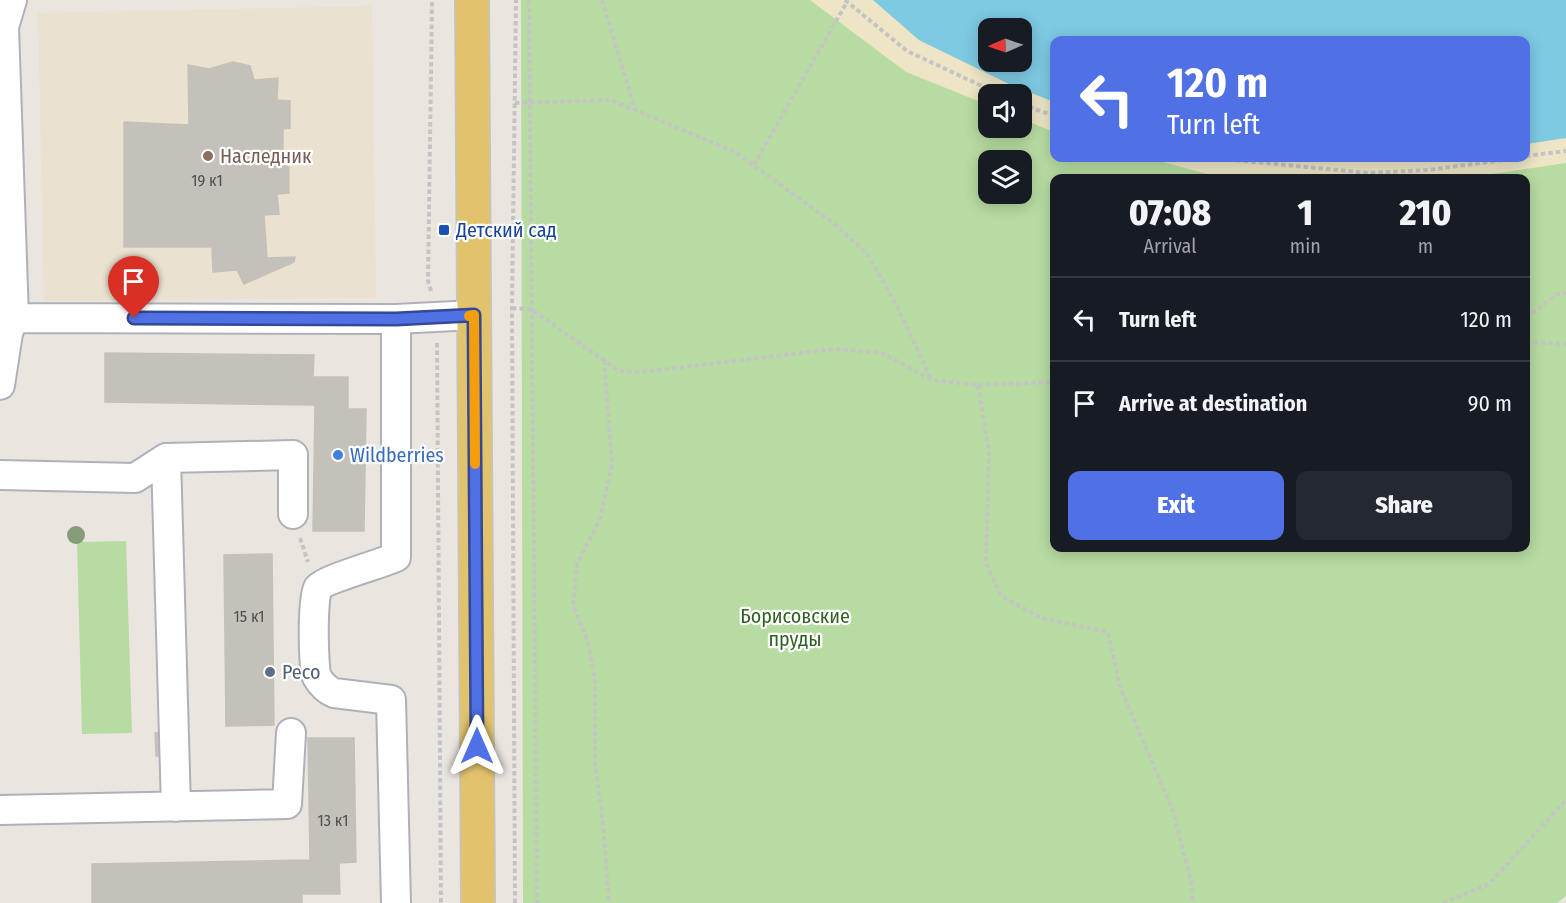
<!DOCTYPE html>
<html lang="en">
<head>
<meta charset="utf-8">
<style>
	:root { --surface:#171b24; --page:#242831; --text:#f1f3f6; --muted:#9ea1a6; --line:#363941; --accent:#5070e6 }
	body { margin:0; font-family:"Fira Sans Condensed",sans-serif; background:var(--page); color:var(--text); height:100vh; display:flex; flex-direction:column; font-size:22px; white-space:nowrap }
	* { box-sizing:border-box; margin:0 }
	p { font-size:20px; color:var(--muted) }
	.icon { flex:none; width:33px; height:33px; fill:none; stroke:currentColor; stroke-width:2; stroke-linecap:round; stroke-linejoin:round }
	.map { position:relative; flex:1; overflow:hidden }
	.side { position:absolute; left:1050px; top:174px; width:480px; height:378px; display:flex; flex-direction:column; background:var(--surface); border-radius:12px; box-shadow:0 3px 15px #0003 }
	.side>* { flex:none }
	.banner { position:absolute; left:1050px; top:36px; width:480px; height:126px; border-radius:12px; box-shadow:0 3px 15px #0003; background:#5070e6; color:#fff; overflow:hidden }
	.needle { width:39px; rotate:268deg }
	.fabs { position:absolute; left:978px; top:18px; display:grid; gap:12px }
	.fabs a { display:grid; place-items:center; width:54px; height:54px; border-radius:12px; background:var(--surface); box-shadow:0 3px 15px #0003; font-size:30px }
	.pin { position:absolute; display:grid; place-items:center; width:51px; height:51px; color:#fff; margin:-62px -26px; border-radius:50% 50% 50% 0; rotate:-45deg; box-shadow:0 0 6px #0007 }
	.pin .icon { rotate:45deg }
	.me { position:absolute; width:66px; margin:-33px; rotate:0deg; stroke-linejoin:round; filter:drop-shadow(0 0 4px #0008) }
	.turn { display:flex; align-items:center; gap:21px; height:126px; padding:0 18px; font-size:27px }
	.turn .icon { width:78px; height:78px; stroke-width:2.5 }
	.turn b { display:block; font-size:42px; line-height:51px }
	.eta { display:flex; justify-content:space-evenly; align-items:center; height:102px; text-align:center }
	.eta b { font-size:36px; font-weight:800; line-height:42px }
	.action { display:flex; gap:12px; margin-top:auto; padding:12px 18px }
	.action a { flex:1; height:69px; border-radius:12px; background:var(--accent); color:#fff; font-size:24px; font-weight:800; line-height:69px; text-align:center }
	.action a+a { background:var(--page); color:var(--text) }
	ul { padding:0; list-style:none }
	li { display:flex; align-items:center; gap:18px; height:84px; padding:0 18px; border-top:2px solid var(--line) }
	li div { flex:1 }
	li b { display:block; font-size:22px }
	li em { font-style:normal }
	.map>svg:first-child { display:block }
	.education { fill:#ebe1d0 }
	.green { fill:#b7dca1; fill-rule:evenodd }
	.sand { fill:#ede5c5 }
	.water { fill:#7dcae2; fill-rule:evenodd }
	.building { fill:#c4c0ba; stroke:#c6c1b8; stroke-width:1.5 }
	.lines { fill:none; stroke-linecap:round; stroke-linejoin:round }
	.minor-casing { stroke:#afb1ba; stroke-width:32 }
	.major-casing { stroke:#c4c4c4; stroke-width:36 }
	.path { stroke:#c4c4c4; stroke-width:4; stroke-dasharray:4.5 3; stroke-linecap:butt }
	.minor { stroke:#fff; stroke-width:28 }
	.major { stroke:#e2c36d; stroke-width:33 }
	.tree { fill:#859c77 }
	.route-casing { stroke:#344996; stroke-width:15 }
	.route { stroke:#5070e6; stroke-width:10 }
	.slow { stroke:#f59e0b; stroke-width:10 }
	.education-dot { fill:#8d6e63; stroke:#fff; stroke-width:2 }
	.transit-dot { fill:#1a4fb4; stroke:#fff; stroke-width:2 }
	.shop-dot { fill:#3f7fe0; stroke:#fff; stroke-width:2 }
	.service-dot { fill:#5c6f8a; stroke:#fff; stroke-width:2 }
	.labels { text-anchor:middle; stroke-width:4.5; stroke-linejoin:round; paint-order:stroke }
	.number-label { font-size:16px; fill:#51504f }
	.education-label { font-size:20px; fill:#785e54; stroke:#fff; text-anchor:start }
	.transit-label { font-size:20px; fill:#164399; stroke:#fff; text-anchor:start }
	.shop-label { font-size:20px; fill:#366cbe; stroke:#fff; text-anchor:start }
	.park-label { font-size:20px; fill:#316022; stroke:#fff }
	.service-label { font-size:20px; fill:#4e5e75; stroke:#fff; text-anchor:start }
</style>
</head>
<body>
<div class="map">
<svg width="1566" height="903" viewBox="0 0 1566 903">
	<rect width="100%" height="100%" fill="#ebe5df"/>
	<path class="education" d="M372,6L376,298L44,301L38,13Z"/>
	<path class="green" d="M521,0H873L919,40L1009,84L1054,102V158H1305L1340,161L1526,158V144L1566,138V896L1557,903H523ZM988,94H1022V128H988ZM988,160H1022V194H988ZM1054,178H1526V548H1054Z
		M126,541L132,733L82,734L77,542Z"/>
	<path class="sand" d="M810,0H873L919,40L1009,84L1054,102V132L1022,119V94H988V105L906,72Z
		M1566,138V163L1465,178H1250L1215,176L1148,158H1305L1340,161L1526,158V144Z"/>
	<path class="water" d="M873,0H1566V138L1526,144V40H1054V102L1009,84L919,40ZM988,28H1022V62H988Z"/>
	<path class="building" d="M233,62L250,66L254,80L278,78L277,100L290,101V128L283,129V165L289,167V193L277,194L279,214L264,215L267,258L295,257L294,262L244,284L237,270L213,272L212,247H124V122L189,125L188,65L209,69Z
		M105,353L314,355L313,377H348V409H366L364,531H313L315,405L105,402Z
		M272,554L274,725L226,726L224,555Z
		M171,732V756H156L155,733Z
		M308,738H354L356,862L339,863L340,894H302V903H92V864L310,860Z"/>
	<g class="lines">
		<g class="minor-casing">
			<path id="minor" d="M14,318L396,319L474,315
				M0,385L8,333L14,318L4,27L12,0
				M166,458L293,455V514
				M0,475L135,478L166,458L176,807
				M0,810L287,804L291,733
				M396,903L391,700L334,693C327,690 321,684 317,677C313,668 312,596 318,588C325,579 381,564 396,557V319"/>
		</g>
		<g class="major-casing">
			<path id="major" d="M472,0L478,903"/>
		</g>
		<path class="path" d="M529,0L537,903
			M602,0L635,109
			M845,0L907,51L999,94
			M515,103L611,100L735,152L836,225L868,255L897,306L931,379
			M1022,104L1054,116
			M1526,156L1566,151
			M1214,158L1368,173L1428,170L1518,158
			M754,165L847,2
			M431,291L428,281L432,0
			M512,308L531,309L619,371L641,372L835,349L882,353L932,380L978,385L1054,382
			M1526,318L1557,294L1566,293
			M1526,342L1566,344
			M437,343L441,903
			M604,360L612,464L600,519L577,564L573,605L588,642L595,679V763L603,822L609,903
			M978,385L989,452L986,563L1001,596L1041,618L1108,632L1120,687L1173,811L1191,881L1193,903
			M300,538L308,562
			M515,903L512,308L516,0
			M1443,903L1489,884L1566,800"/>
		<use href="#minor" class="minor"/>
		<use href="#major" class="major"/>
	</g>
	<circle class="tree" cx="76" cy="535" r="9"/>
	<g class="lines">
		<g class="route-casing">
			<path id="route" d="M134,318L396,319L474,315L477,746"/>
		</g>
		<use href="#route" class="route"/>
		<path class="slow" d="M469,316L474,315L475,464"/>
	</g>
	<circle class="education-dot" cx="208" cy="156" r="6"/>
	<rect class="transit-dot" x="438" y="224" width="12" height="12" rx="3"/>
	<circle class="shop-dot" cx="338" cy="455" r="6"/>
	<circle class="service-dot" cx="270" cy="672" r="6"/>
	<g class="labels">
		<g class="number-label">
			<text x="207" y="186">19 к1</text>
			<text x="249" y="622">15 к1</text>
			<text x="333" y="826">13 к1</text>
		</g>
		<g class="education-label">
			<text x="220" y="163">Наследник</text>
		</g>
		<g class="transit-label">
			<text x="456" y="237">Детский сад</text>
		</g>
		<g class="shop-label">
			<text x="350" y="462">Wildberries</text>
		</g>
		<g class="park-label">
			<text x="795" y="623">Борисовские<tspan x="795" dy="23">пруды</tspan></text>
		</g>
		<g class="service-label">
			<text x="282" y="679">Ресо</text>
		</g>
	</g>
</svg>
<div class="fabs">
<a><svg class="needle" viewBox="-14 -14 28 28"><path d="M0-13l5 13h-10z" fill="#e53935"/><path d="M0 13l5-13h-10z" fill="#9ea1a6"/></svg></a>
<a><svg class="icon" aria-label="sound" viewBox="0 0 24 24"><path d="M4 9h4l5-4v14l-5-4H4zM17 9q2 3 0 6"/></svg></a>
<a><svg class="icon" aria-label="layers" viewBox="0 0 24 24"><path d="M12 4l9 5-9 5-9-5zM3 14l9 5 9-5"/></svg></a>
</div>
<div class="pin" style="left:134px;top:318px;background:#d93025"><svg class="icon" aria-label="arrive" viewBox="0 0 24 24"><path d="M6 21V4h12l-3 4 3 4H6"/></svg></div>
<svg class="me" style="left:477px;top:746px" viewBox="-20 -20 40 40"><path d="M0-17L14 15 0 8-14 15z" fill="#5070e6" stroke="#fff" stroke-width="4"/></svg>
<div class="banner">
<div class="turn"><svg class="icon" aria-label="left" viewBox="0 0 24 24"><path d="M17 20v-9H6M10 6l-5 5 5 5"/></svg><div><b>120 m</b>Turn left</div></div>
</div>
<section class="side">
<div class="eta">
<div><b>07:08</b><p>Arrival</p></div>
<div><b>1</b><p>min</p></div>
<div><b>210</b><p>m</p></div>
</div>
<ul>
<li><svg class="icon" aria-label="left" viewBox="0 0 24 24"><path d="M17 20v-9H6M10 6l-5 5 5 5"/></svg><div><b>Turn left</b></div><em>120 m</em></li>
<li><svg class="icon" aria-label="arrive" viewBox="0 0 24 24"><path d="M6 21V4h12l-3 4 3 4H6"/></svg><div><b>Arrive at destination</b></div><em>90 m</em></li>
</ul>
<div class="action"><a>Exit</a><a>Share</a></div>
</section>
</div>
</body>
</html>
